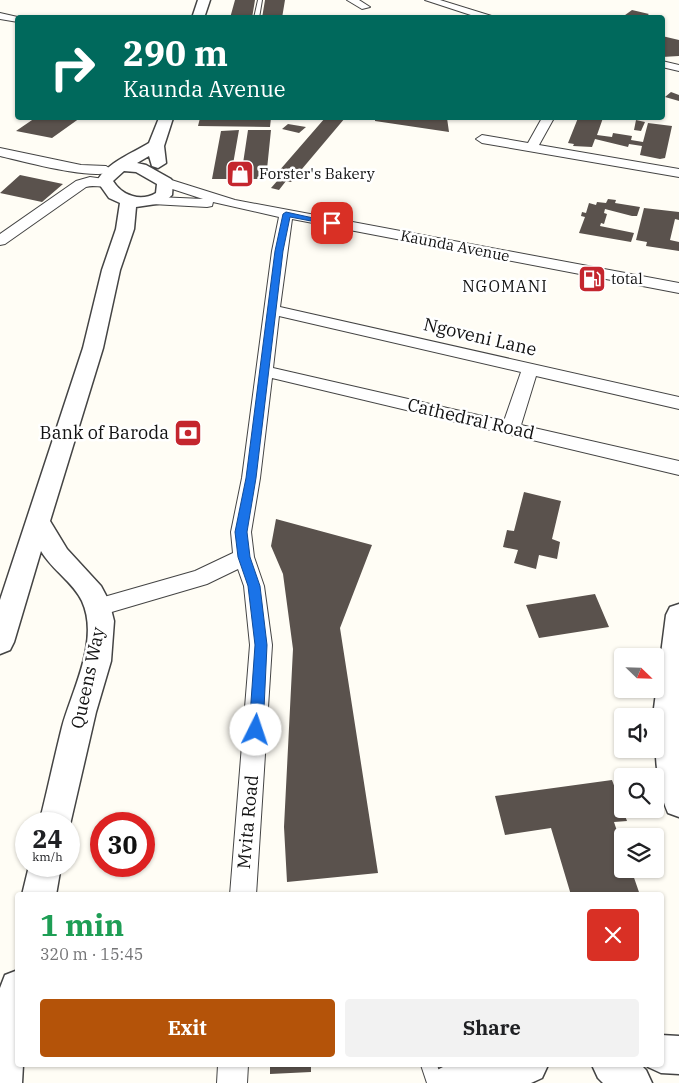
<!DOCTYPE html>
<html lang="en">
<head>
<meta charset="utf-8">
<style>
	:root { --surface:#fff; --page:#f2f2f2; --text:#202124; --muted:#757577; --accent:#b45309 }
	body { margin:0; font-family:"IBM Plex Serif",serif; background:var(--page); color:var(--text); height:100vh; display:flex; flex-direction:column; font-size:19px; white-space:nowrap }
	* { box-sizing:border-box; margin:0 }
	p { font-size:16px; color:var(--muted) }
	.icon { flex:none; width:28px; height:28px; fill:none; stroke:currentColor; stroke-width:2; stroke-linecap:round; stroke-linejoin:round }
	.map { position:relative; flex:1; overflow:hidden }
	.drawer { position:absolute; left:15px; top:892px; width:649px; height:175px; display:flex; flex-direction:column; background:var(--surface); border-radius:5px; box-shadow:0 1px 4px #0004 }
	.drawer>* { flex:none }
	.hud { position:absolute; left:15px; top:15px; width:650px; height:105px; border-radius:5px; box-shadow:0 1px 4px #0004; background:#00695c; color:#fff; overflow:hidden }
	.needle { width:32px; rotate:113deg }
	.buttons { position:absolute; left:614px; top:648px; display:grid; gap:10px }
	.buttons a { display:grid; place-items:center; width:50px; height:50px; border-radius:5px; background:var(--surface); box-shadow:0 1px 4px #0004; font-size:25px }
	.speed { position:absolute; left:15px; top:812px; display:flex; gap:10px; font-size:25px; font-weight:700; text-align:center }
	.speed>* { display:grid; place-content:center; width:65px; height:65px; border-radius:50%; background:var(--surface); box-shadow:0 1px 4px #0004; line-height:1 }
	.speed small { font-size:12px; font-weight:400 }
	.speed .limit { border:8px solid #d22; background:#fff; color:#111 }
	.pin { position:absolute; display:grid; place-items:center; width:42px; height:42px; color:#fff; margin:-21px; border-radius:10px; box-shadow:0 2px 8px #0006 }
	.me { position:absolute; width:55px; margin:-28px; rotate:4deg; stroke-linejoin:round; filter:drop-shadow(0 0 4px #0008) }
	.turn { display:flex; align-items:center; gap:18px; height:105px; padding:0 25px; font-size:22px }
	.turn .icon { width:65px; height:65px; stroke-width:2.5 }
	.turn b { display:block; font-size:35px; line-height:42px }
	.round { display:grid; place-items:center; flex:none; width:52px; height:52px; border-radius:5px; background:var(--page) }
	.head { display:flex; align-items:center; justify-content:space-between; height:85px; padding:0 25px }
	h1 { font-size:30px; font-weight:700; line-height:38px; color:#1e9e55 }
	.primary-button { display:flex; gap:10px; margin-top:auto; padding:10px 25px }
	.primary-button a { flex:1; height:58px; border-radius:5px; background:var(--accent); color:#fff; font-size:20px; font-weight:700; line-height:58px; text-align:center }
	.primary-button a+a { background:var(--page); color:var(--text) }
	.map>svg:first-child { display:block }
	.building { fill:#5a524d }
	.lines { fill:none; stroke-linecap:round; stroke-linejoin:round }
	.service-casing { stroke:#444; stroke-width:2 }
	.minor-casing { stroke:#444; stroke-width:2 }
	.tertiary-casing { stroke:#444; stroke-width:3 }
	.service { fill:#fff; fill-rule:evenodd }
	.minor { fill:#fff; fill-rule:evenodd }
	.tertiary { fill:#fff; fill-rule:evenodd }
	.route { fill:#1a73e8; stroke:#114b97 }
	.labels { text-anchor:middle; stroke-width:5; stroke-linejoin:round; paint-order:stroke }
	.far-poi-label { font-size:15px; fill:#111; stroke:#fff; text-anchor:start }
	.far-street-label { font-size:15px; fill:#111; stroke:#fff }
	.far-quarter-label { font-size:16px; letter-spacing:1px; fill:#111; stroke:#fff }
	.street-label { font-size:18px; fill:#111; stroke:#fff }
	.poi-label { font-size:18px; fill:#111; stroke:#fff; text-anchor:end }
</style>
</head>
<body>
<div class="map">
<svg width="679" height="1083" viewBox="0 0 679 1083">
	<rect width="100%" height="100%" fill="#fffdf5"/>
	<path class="building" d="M235,0H255L252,18H230Z
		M265,0H285L282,18H262Z
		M632,10L649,14L644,18H621Z
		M662,36L679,40V56L662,57Z
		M671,92L679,95V101L665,97Z
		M35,118H80L52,138L16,131Z
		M200,118H271L270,127L198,126Z
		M325,118H345L291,182L286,181L279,190L271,188L278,180L272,179Z
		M375,118H447L449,132L375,121Z
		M578,118H603L597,135L612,137L613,133L632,136L631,140L643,142L648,123L672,126L665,158L660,159L640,155L642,146L629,144L628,147L595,139L592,147L573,146L574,144L568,143Z
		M636,120L645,122L641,131L634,130Z
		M288,124L306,127L299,133L282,129Z
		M239,130L232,170H242L248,130H271L266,179H212L221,131Z
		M20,175L63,184L42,202L0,193Z
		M608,199L616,200L615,203L640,207L637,216H632L605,209L604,213L607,214L604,224L601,223L600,226L634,233L631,242L579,233L585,217L581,216L582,212L586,213L589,203L596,205L597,202L606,203Z
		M644,208L679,212V220L675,219L670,240L679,242V251L646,246L647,242L636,240Z
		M524,492L561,501L552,539L560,542L557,559L539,555L536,569L514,563L518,550L503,547L507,530L514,531Z
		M276,519L372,545L340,628L378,873L287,882L284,827L293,649L283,574L271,546Z
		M595,594L609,627L539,638L526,605Z
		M612,780L627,821L614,822L622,846V869H631L640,895H571L551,828L505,835L495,796Z
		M270,1065H311V1072L270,1074Z"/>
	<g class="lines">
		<g class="service-casing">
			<path id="service" d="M258,0H262L259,18H254Z
				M421,1065H437L443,1083H427Z"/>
		</g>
		<g class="minor-casing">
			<path id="minor" d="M347,0H359L370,7L362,9Z
				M425,0H440L498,18H480Z
				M0,13L22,18H18V22L0,19Z
				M662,61L679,65V71L662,67Z
				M542,118H554L539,145L679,169V177L482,143L476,139L482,135L528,143Z
				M0,148L81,165L106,166L112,170C101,183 18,160 0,156Z
				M90,177L111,180L113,183C106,190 95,184 86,187L5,244L0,245V234L76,181Z
				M165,178L235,200L679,283V293L292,219L280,307L679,397V409L536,376L521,425L679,461V475L272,378L260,478L251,532L254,557L264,586L272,645L256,895H230L250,645L244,586L238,569L207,584L98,616L90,613L87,607L90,601L195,571L233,553L231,532L242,478L272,251L279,217L213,202L212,206L207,207L152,204L150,201L157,197L203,199L160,185L158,182ZM279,316L521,372L504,421L273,368Z
				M218,1065H248L247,1083H217Z"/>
		</g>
		<g class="tertiary-casing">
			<path id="tertiary" d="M198,0H210L204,18H192Z
				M159,118H173L164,146L166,163L158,168L152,166L149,156L137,163L146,165L171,179L173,182L172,195L163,203L136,207L134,229L120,270L103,348L50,521L67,549L101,586L109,601L114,621L111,661L96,712L69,829V824H39C47,792 54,759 62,727C72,690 100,640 82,601C73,582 52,570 41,551L14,642L10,650L0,654V600L83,348L102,270L116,229L120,203L109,198L97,181C108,162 131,154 149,143ZM124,171L136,172L157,184L156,193C141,202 122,196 113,181Z
				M679,604V817L668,813C655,783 655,748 655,716H653L666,615L670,607Z
				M29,866H61L56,895H22Z
				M18,970V1065H23L22,1083H0V988L5,975Z
				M661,1035L679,1036V1074L661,1073L648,1067L647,1065H661Z
				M447,1065H548L542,1078L531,1083H431L437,1070Z
				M592,1065H641L646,1070L652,1083H603L598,1078Z"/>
		</g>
		<use href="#service" class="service"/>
		<use href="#minor" class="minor"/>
		<use href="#tertiary" class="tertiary"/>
	</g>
	<path class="route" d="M286,212L336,223L332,225L290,217L283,251L256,478L247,532L250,557L260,586L267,645L263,730L261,734L256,736L251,734L249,730L255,645L248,586L238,557L235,532L246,478L275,251L283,214Z"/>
	<defs>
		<g id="shop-square" transform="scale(1.4375)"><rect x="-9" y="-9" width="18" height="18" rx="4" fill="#c4262e" stroke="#fff"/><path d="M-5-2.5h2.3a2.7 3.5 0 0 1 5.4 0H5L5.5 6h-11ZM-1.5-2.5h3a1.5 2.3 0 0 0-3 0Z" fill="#fff"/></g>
		<g id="fuel-square" transform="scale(1.4375)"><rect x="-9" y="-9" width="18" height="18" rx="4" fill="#c4262e" stroke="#fff"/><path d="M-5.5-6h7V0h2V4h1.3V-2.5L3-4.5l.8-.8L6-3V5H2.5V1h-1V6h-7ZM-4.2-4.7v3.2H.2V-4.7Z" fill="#fff"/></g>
		<g id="bank-square" transform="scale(1.4375)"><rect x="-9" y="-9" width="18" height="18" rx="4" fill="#c4262e" stroke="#fff"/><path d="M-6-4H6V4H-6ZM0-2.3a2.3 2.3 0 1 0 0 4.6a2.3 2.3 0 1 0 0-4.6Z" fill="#fff"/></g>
	</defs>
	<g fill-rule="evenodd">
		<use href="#shop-square" x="240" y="174"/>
		<use href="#fuel-square" x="592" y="279"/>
		<use href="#bank-square" x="188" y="433"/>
	</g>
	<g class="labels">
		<g class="far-poi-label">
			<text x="259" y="179">Forster's Bakery</text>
			<text x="611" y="284">total</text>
		</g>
		<g class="far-street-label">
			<text transform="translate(455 246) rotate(11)" y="5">Kaunda Avenue</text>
		</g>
		<g class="far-quarter-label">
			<text x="505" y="292">NGOMANI</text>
		</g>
		<g class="street-label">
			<text transform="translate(480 337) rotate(13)" y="6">Ngoveni Lane</text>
			<text transform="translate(471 419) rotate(13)" y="6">Cathedral Road</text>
			<text transform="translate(88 678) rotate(-78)" y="6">Queens Way</text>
			<text transform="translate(248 822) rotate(-85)" y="6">Mvita Road</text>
		</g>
		<g class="poi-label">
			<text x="169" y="439">Bank of Baroda</text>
		</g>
	</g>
</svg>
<div class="buttons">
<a><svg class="needle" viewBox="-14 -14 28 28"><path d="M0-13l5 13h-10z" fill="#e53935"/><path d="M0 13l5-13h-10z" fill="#757577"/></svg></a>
<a><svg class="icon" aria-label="sound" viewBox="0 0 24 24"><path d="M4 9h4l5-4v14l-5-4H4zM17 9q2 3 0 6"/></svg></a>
<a><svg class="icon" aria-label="search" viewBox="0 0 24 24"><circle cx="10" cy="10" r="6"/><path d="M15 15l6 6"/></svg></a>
<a><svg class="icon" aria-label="layers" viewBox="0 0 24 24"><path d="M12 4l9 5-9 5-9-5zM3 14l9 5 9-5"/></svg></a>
</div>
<div class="speed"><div>24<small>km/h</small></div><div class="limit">30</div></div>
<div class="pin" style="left:332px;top:223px;background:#d93025"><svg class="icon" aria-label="arrive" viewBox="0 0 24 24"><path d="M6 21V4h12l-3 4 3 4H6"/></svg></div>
<svg class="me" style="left:256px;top:730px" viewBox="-20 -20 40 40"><circle r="19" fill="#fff"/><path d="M0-13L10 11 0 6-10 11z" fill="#1a73e8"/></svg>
<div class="hud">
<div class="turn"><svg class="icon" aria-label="right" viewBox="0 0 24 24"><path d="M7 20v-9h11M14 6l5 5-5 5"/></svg><div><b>290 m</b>Kaunda Avenue</div></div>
</div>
<section class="drawer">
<div class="head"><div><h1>1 min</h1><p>320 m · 15:45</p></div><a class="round" style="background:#d93025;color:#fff"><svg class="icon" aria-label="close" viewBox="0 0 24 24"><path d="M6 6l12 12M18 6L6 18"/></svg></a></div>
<div class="primary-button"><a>Exit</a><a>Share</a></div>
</section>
</div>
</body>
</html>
